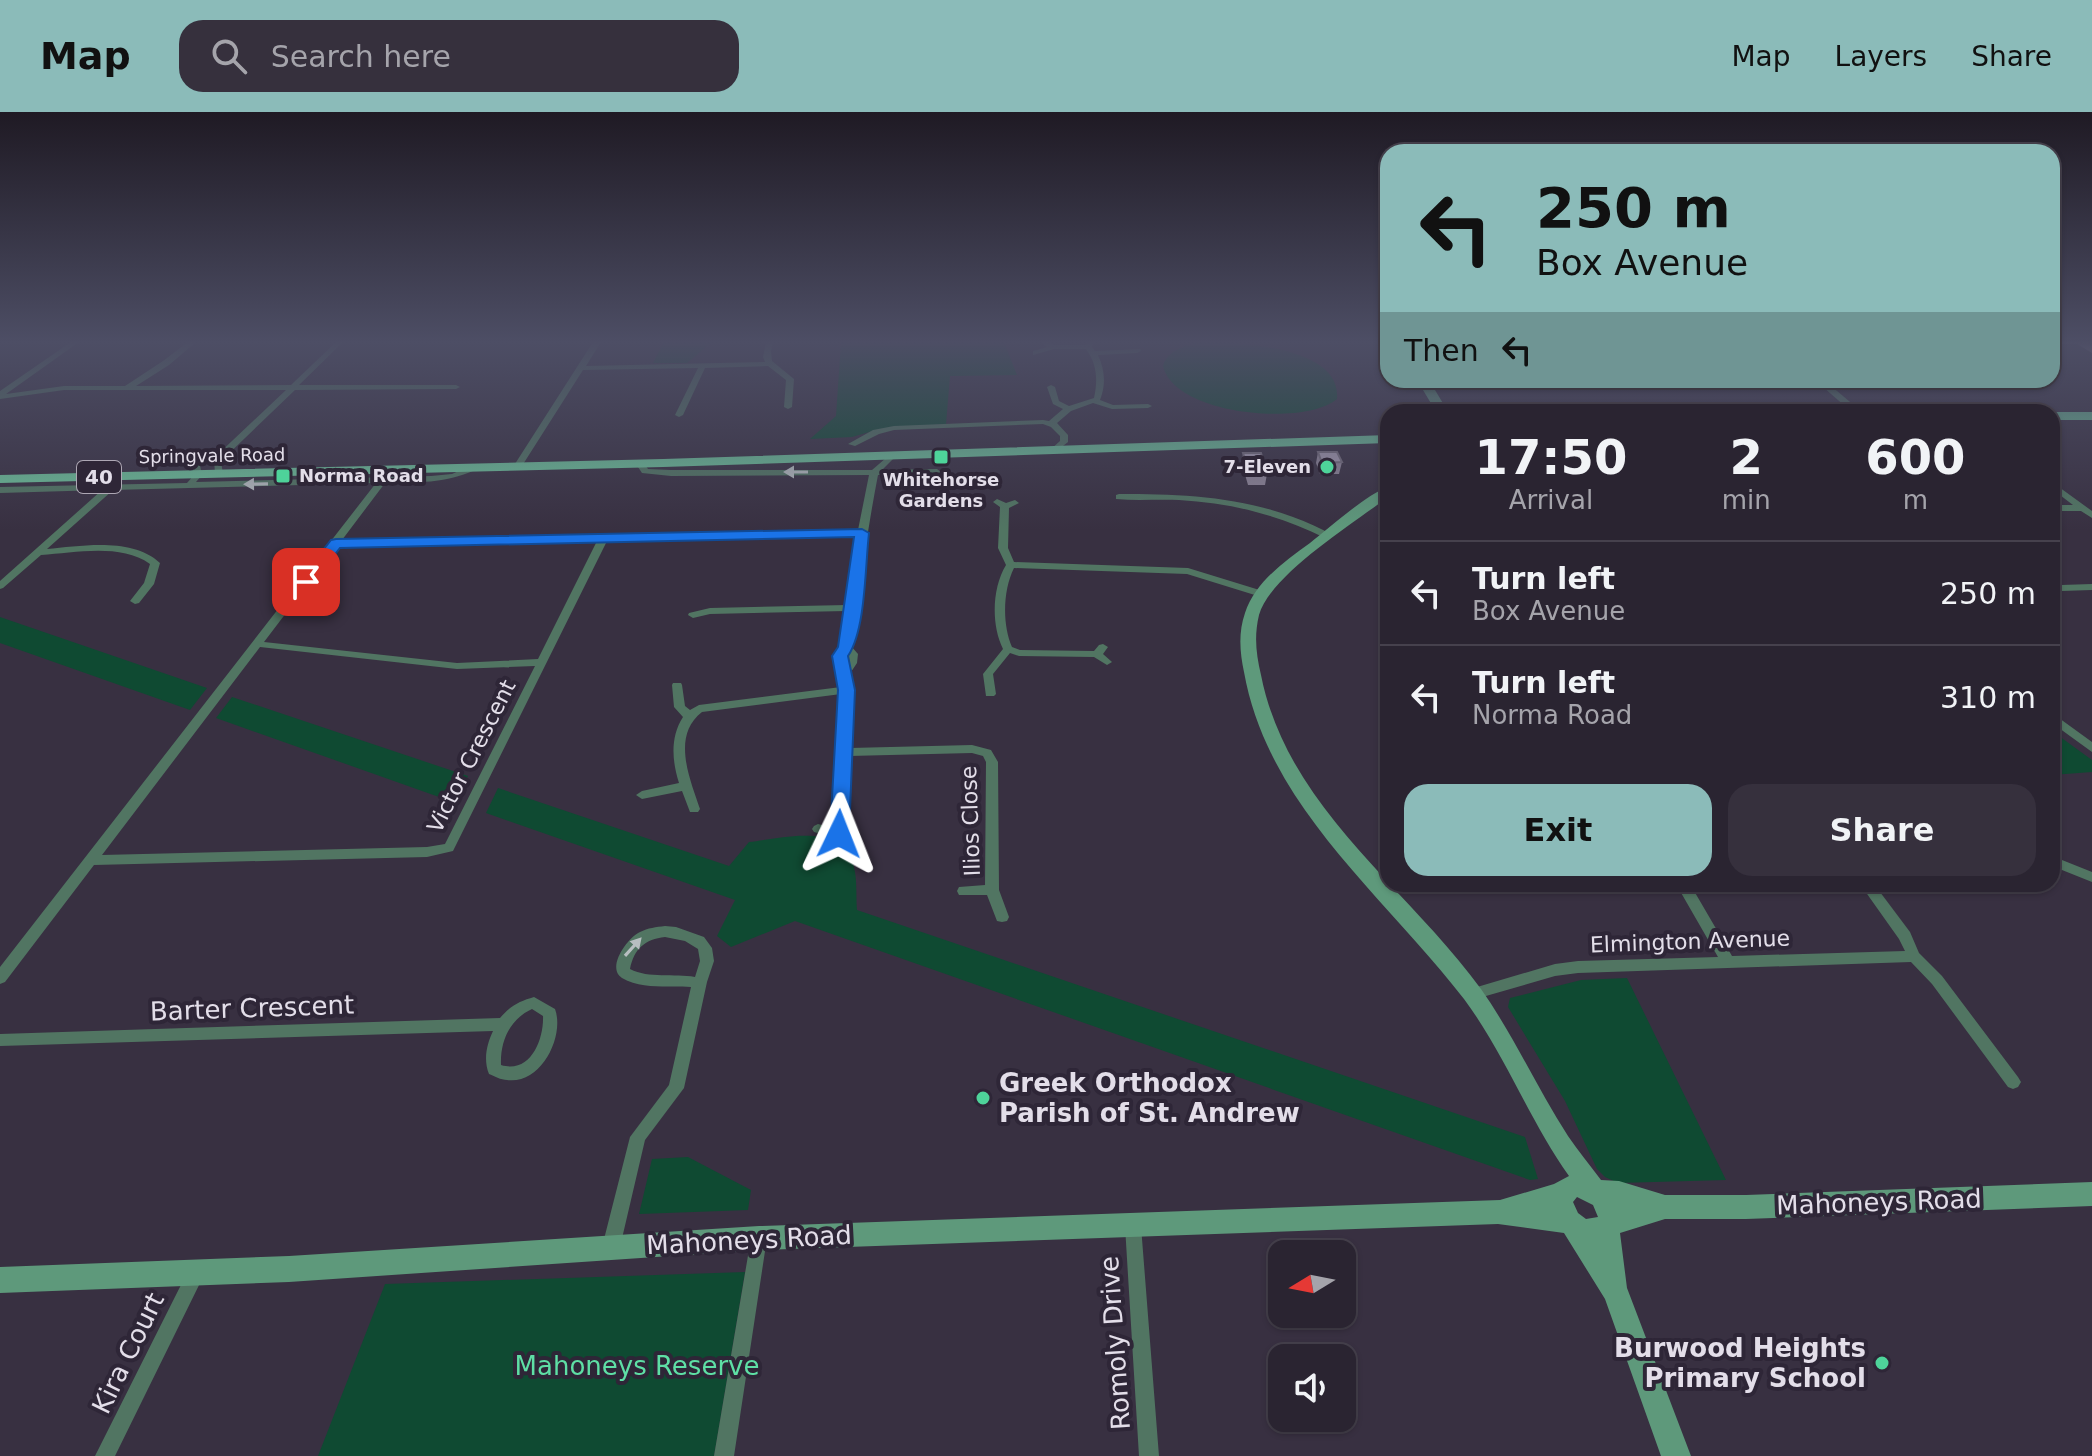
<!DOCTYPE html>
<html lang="en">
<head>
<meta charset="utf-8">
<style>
	:root { --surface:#2a2431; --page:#36303d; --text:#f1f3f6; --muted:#a5a4ab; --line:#46414d; --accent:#8bbbb9 }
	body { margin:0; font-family:"DejaVu Sans",sans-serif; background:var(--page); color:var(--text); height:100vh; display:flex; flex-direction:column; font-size:30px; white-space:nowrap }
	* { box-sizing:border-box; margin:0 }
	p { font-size:26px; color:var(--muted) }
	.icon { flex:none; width:44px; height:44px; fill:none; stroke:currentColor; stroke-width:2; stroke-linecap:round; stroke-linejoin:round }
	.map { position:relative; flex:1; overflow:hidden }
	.panel { position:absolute; left:1380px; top:292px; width:680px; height:488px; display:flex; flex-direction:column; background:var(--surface); border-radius:24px; box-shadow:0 2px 6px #0004,0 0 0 2px var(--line) }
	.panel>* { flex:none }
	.hud { position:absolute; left:1380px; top:32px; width:680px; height:244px; border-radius:24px; box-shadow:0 2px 6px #0004,0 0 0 2px var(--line); background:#8bbbb9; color:#111; overflow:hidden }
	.needle { width:52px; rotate:260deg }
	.fabs { position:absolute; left:1268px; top:1128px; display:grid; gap:16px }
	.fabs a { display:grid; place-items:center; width:88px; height:88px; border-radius:16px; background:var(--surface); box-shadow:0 2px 6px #0004,0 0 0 2px var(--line); font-size:40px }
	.pin { position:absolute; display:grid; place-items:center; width:68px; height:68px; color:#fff; margin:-34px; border-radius:16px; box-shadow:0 4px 12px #0006 }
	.me { position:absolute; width:88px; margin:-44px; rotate:2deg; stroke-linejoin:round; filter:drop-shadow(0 0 6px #0008) }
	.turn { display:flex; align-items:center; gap:28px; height:168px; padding:0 24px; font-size:36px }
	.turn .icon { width:104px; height:104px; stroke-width:2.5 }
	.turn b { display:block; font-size:56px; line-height:68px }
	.then { display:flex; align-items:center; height:76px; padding:0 24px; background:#0003; gap:16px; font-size:30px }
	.eta { display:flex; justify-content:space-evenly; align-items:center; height:136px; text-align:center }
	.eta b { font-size:48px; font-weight:600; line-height:56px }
	.primary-button { display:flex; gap:16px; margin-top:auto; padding:16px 24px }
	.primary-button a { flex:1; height:92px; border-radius:24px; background:var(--accent); color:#111; font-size:32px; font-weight:600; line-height:92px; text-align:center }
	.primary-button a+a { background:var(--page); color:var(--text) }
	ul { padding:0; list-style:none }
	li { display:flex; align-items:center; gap:24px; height:104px; padding:0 24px; border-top:2px solid var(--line) }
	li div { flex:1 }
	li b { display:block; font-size:30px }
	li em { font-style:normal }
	header { display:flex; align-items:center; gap:48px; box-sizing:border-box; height:112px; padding:0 40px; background:var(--accent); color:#111 }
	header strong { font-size:38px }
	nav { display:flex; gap:44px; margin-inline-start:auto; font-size:28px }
	.search { width:560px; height:72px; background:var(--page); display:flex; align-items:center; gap:20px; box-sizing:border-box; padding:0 28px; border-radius:24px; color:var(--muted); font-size:30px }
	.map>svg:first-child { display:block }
	.green { fill:#0f4a32 }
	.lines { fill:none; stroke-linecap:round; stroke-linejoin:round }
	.minor { fill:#517562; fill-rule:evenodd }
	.secondary { fill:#5e997b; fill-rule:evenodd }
	.trunk { fill:#6cc098; fill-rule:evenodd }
	.wall { fill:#8e8597 }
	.building { fill:#a59bb0; stroke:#746c7b; stroke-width:2 }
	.oneway { fill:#b7bec0 }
	.route { fill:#1a73e8; stroke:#114b97; stroke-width:2 }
	.poi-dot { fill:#4ed39a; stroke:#2e2637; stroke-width:3 }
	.labels { text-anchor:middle; stroke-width:8; stroke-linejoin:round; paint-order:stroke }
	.far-street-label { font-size:18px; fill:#e3dee9; stroke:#2e2637 }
	.far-poi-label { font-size:18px; font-weight:bold; fill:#e3dee9; stroke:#2e2637; text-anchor:end }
	.shield { fill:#2e2637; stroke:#ada7b4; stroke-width:2 }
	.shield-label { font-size:20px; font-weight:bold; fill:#e3dee9 }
	.street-label { font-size:22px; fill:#e3dee9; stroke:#2e2637 }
	.near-street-label { font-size:26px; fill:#e3dee9; stroke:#2e2637 }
	.near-poi-label { font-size:26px; font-weight:bold; fill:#e3dee9; stroke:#2e2637; text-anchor:start }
	.near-park-label { font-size:26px; fill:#5edfa5; stroke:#2e2637 }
</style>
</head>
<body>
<header>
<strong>Map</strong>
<div class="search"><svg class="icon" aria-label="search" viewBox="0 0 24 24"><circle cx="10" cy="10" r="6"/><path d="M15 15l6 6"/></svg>Search here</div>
<nav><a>Map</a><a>Layers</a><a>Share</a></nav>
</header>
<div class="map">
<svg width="2092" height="1344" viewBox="0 0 2092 1344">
	<rect width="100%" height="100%" fill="#383041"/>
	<path class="green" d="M664,230H712L687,251H653Z
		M841,230H1004L1017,263L950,264L946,312L880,317L852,325L810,327L836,304Z
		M1198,230C1233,230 1342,233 1337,287C1304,315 1174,303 1163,254C1167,239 1184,234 1198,230Z
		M0,505L207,576L190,598L0,531Z
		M232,585L468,664L456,691L216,606Z
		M2052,619L2092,648V660L2052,663Z
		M498,676L729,754L749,730C784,726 847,708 855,760C857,772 856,785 857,798L1525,1025L1538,1067L1530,1068L795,809L731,835L717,824L735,788L486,701Z
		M1627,866L1726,1068L1618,1071L1605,1065L1597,1057L1565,989L1508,895L1510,886L1581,868Z
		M688,1045L751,1078L748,1098L639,1102L652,1047Z
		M745,1160L714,1344H318L385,1172Z"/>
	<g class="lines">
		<path class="minor" d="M71,230H79L6,282L64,274H125L163,249L188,230H196L169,253L136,274L291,273L336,230H343L299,273H456L460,275L456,277L295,278L221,349L223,362L219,365L215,362L214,346L286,278H64L0,287V279Z
			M593,230H601L586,254L765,250L763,245L766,230H773L771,239L772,249L794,267L792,295L788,297L784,295L786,268L768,254L705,256L683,303L679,305L675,303L698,256L583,258L520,357H514L513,355Z
			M1041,230H1049L1054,233H1086L1088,230H1094L1092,235L1095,239L1140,237L1141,239L1137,241L1098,243C1105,258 1106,273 1100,288L1113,293L1148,292L1152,294L1148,296L1112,297L1093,291L1071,299L1057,311L1068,323V330L1054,341L1050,338L1060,329V324L1051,315L1043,312L894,318L879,322L855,334L848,332L873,318L894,314L1043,308L1049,309L1063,297L1053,292L1047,275L1051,273L1055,275L1059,289L1069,294L1094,286C1098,268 1097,252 1086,237H1054L1033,243V239L1047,235Z
			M1815,268H1824L1856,295L1957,294L1985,300L1957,298L1678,300L1682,298L1846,295Z
			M893,340L897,343L882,358L937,357L941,360L937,363H878C867,420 859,478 851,534L858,542L857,551L849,563L852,578L850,636L972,633L991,638L998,650L999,778L1009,805L1007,809L1002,810L997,809L987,783H959L957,779L959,775L985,773L986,650L983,644L972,641L849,644L845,721L864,744L863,747H853L835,726L814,720L812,717L814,714L818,712L833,716L838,642L836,640L841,582L702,600C671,624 690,667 700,697L698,700H690L682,679L642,687L636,683L642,679L679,671C672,649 670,625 683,605L674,595L672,573L673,571H681L682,573L685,594L690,598L699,593L841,575L835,544L841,535L846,499L710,502L693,506L688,503L689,501L710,496L847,493L857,424L607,429L453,739L427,745L94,753L5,870L0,872V855L376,371L113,378L47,437C82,434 132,425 160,451L154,472L139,491L135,492L130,489L144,471L150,452C120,431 75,441 41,443L3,476L0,477V469L102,378L0,381V375L187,371L194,363L191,349L195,346L199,349L202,363L196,370L431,364L452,362L472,353L476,356L475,358C444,372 418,370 385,371L342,428L858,418L869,363L671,364L642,361L636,352L640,349L643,350L648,357L671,358H872ZM597,429L538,547L457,551L264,530L337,434ZM260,535L457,557L535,554L445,732L427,735L102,743Z
			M2052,370L2092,399V406L2081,399H2052V393H2073L2052,377Z
			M1119,382C1178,382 1237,384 1293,405C1307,410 1321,416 1333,424L1328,427L1325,426C1278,403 1232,391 1179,388C1158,387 1137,389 1116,387V383Z
			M997,387L1006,391L1015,388L1019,391L1009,396L1008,436L1014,450L1188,456L1266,480L1267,482L1262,485L1258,484L1187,462L1014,456C1003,478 1002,512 1012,535L1020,538L1094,539L1099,533L1103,532L1108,535L1103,542L1112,550L1107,553L1094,545L1019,544L1010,541L993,562L996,582L994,584H986L983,562L1003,537C991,513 992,476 1006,453L998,436L1000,395L993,390Z
			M2092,472V478L2061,479L2056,476L2061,473Z
			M2052,601L2092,630V640L2052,611Z
			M2052,744L2092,760V770L2052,754Z
			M1676,772H1690L1732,844L1905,839L1899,827L1860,772H1874L1910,820L1919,841L1942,864L2018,965L2021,970L2018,975L2013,977L2008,975L1932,872L1911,850L1578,861L1555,864L1472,888L1467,886L1465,882L1467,878L1555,852L1578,849L1718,845Z
			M665,814L676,815L704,825L712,836L714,849L707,870L684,976L645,1028L620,1135L617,1141L611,1143L605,1141L602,1135L630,1025L669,973L691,875C669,873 643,878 622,866C606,856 627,826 640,820C648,816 656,815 665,814ZM665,825L685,829L698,837L700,849L695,865C674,861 649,867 630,857C634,837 645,827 665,825Z
			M534,885L555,897C565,924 541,973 507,968C501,968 494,964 489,962C483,947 487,932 493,919L0,934V922L500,906C510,894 520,889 534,885ZM532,897L543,904C544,928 530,962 501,953C500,929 510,907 532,897Z
			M1133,1106L1139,1108L1141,1114L1159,1344H1139L1125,1114L1127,1108Z
			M759,1118L765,1120L767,1126L734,1344H714L751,1126L753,1120Z
			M196,1152L202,1155L205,1161L202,1167L115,1344H95L190,1155Z"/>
		<path class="secondary" d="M1417,268H1429L1444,293L1453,300L1435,298Z
			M1388,375V385C1354,411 1270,463 1259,503C1254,524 1256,542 1261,563C1287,695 1406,774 1481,877C1514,924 1537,976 1568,1024C1578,1039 1590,1053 1601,1068L1619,1069L1665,1083H1746L2092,1070V1094L1746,1107H1665L1620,1121L1627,1176L1691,1344H1661L1605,1187L1564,1121L1498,1112L759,1138L289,1170L0,1181V1155L289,1144L759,1114L1500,1088L1554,1072L1569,1064C1529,1008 1505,942 1464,887C1385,784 1268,695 1244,560C1240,541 1238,521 1245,501C1255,470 1285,449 1310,431C1329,416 1367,382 1388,375ZM1577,1085L1593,1093L1598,1105L1586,1107L1578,1101L1573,1090Z"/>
		<path class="trunk" d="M2052,300H2092V308H2052Z
			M1388,323V331L663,355L0,371V363L663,347Z"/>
	</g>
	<path class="wall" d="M2052,230H2092V241L2077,232H2052Z
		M1318,340L1342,350L1339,362H1320L1316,351Z
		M1243,341L1267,362L1265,373H1248L1242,352Z"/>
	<path class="building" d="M1318,340H1337L1342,350L1322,351Z
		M1243,341H1261L1267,362H1250Z"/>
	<defs><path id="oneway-solid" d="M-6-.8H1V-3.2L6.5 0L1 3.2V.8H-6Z" transform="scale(2)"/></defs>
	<g class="oneway">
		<use href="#oneway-solid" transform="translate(796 360) rotate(180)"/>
		<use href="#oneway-solid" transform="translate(256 372) rotate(179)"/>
		<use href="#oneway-solid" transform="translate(633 835) rotate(-48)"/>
	</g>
	<linearGradient id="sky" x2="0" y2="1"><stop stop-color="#1f1a24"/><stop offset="0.55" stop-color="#4d4e65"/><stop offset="1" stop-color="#4d4e65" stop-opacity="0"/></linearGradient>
	<rect width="2092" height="418" fill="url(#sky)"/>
	<path class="route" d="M862,417L869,421C865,455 866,517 848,544L855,578L849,722L839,729L830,722L838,578L832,544L838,535L854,425L340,436L311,473H300L298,470L331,428L336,427Z"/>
	<g class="poi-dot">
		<rect x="933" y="337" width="16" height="16" rx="4"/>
		<circle cx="1327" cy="355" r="8"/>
		<rect x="275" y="356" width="16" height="16" rx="4"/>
		<circle cx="983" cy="986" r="8"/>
		<circle cx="1882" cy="1251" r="8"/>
	</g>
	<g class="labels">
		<g class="far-street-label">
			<text transform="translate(212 344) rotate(-1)" y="6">Springvale Road</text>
		</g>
		<g class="far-poi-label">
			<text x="1311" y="361">7-Eleven</text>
			<text x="299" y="370" text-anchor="start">Norma Road</text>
			<text x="941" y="374" text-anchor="middle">Whitehorse<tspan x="941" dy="21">Gardens</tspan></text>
		</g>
		<rect class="shield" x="77" y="349" width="44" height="32" rx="6"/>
		<g class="shield-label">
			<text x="99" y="372">40</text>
		</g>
		<g class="street-label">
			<text transform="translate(471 644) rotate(-63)" y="8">Victor Crescent</text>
			<text transform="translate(970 709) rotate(-92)" y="8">Ilios Close</text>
			<text transform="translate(1690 829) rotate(-2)" y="8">Elmington Avenue</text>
		</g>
		<g class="near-street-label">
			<text transform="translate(252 896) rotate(-2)" y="9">Barter Crescent</text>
			<text transform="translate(1879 1090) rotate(-2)" y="9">Mahoneys Road</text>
			<text transform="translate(749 1128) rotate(-3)" y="9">Mahoneys Road</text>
			<text transform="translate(1115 1231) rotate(-94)" y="9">Romoly Drive</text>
			<text transform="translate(128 1241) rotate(-64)" y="9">Kira Court</text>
		</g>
		<g class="near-poi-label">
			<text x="999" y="980">Greek Orthodox<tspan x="999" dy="30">Parish of St. Andrew</tspan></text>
			<text x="1866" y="1245" text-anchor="end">Burwood Heights<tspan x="1866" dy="30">Primary School</tspan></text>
		</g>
		<g class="near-park-label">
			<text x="637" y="1263">Mahoneys Reserve</text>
		</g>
	</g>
</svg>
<div class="fabs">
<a><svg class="needle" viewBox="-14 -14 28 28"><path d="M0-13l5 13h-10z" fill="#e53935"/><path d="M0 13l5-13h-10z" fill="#a5a4ab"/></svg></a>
<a><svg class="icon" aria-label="sound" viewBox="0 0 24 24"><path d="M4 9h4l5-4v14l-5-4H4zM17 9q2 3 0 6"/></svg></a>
</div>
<div class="pin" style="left:306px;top:470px;background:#d93025"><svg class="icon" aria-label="arrive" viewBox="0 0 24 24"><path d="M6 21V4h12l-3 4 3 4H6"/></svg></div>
<svg class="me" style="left:839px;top:722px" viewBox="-20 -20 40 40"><path d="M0-17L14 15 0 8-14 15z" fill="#1a73e8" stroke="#fff" stroke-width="4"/></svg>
<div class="hud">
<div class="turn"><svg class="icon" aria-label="left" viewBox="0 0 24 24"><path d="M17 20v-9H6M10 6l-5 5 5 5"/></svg><div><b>250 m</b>Box Avenue</div></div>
<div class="then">Then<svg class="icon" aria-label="left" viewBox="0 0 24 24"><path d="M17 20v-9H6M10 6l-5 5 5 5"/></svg></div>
</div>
<section class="panel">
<div class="eta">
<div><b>17:50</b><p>Arrival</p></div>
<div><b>2</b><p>min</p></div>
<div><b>600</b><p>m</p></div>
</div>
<ul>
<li><svg class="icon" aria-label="left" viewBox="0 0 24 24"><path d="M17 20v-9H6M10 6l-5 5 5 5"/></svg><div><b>Turn left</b><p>Box Avenue</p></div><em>250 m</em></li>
<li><svg class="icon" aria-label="left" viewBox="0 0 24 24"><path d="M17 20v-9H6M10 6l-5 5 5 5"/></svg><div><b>Turn left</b><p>Norma Road</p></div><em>310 m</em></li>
</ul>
<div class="primary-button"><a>Exit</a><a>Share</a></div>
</section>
</div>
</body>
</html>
